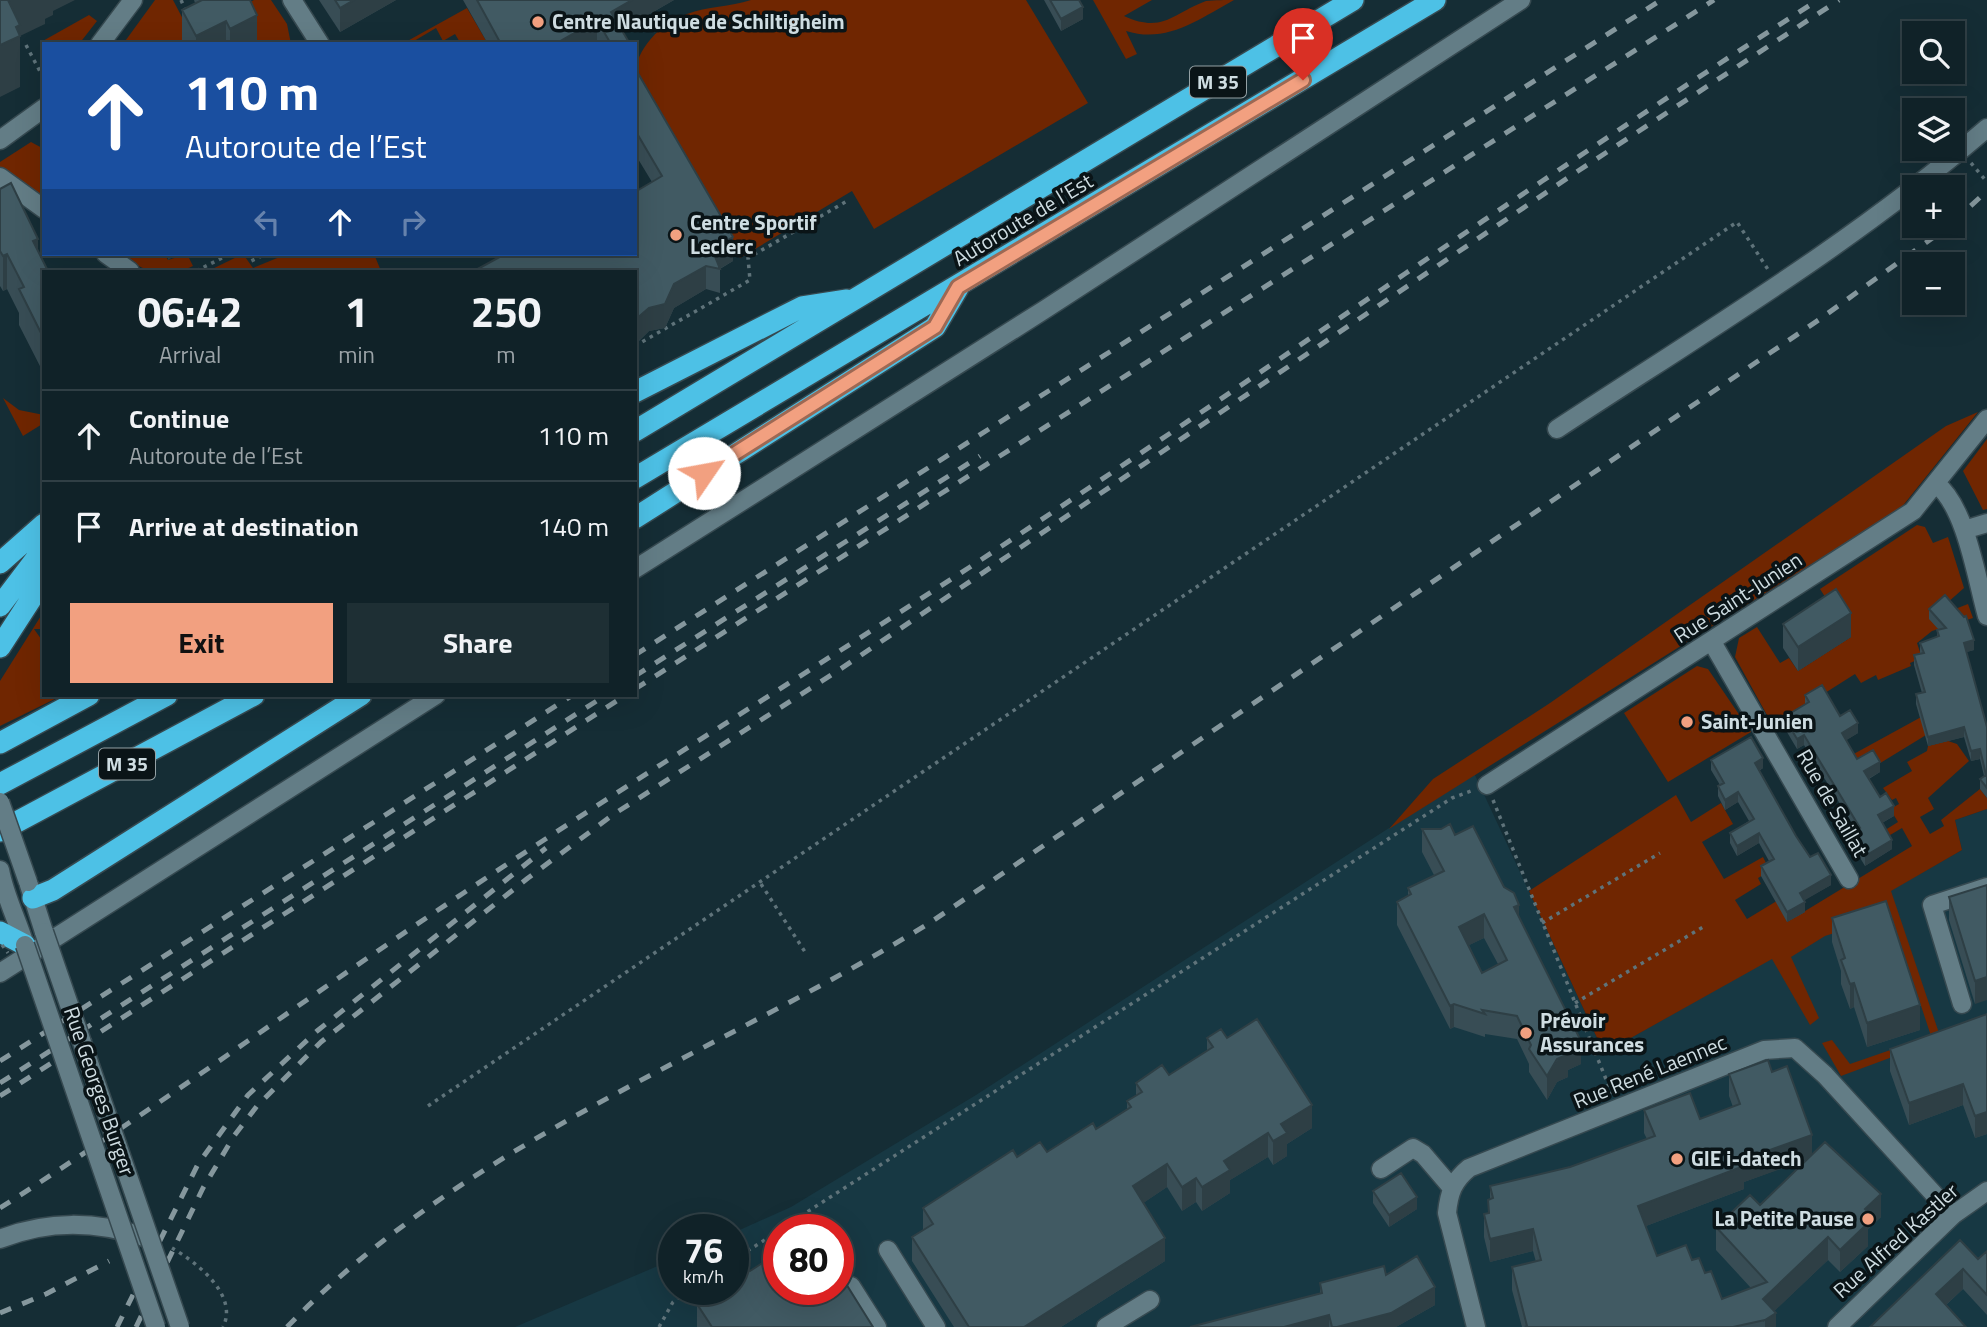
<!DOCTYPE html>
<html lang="en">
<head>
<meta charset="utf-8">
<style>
	:root { --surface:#102228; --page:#1e2f34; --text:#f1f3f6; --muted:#9ca4a8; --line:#303f45; --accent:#f2a080 }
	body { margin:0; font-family:"Titillium Web",sans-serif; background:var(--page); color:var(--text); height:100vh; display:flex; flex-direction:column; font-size:26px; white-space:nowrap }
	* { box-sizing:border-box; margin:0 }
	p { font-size:23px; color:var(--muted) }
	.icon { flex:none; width:38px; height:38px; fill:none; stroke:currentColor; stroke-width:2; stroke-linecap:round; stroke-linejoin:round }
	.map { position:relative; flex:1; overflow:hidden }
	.sheet { position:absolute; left:42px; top:270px; width:595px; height:427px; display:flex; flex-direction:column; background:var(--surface); border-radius:0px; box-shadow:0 7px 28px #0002,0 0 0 2px var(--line) }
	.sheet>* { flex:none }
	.guide { position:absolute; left:42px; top:42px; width:595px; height:214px; border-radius:0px; box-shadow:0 7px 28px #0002,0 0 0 2px var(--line); background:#1a4fa0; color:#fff; overflow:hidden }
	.fabs { position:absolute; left:1902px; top:21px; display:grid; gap:14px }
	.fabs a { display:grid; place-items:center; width:63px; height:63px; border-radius:0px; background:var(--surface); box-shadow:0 7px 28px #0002,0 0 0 2px var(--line); font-size:35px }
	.speed { position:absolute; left:658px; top:1214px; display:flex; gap:14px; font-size:35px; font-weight:700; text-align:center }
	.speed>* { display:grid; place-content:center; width:91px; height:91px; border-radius:50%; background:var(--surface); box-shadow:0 7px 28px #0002,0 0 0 2px var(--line); line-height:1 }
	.speed small { font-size:18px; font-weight:400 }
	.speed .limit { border:10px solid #d22; background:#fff; color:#111 }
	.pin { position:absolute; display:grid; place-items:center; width:60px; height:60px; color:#fff; margin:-72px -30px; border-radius:50% 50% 50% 0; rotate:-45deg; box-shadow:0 0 7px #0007 }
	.pin .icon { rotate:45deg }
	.me { position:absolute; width:77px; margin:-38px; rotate:57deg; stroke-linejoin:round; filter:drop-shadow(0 0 5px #0008) }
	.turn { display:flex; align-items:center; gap:24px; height:147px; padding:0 28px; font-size:32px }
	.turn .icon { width:91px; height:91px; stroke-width:2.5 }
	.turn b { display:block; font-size:49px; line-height:60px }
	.lanes { display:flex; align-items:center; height:66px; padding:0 28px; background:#0003; justify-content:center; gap:35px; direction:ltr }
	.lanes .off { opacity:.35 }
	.eta { display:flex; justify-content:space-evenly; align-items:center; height:119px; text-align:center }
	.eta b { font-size:42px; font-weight:700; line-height:49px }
	.primary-button { display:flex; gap:14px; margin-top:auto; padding:14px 28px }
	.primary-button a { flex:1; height:80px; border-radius:0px; background:var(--accent); color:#111; font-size:28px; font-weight:700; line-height:80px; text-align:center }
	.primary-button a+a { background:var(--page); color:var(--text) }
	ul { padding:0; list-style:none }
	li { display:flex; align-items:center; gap:21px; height:91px; padding:0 28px; border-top:2px solid var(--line) }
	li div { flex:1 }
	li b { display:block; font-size:26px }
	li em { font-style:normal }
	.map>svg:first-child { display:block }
	.built { fill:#173843; fill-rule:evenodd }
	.green { fill:#702601 }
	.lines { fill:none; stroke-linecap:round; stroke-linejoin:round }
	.minor-casing { stroke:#364950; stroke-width:21 }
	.highway-casing { stroke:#364950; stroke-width:24 }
	.path { stroke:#5f737a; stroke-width:3.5; stroke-dasharray:3.5 5; stroke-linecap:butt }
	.minor { stroke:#637d86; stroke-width:18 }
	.highway { stroke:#4dc1e6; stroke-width:21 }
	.rail { stroke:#85979d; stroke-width:5; stroke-dasharray:12 12; stroke-linecap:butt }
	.minor-bridge-casing { stroke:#364950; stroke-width:21; stroke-linecap:butt }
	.path-bridge { stroke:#5f737a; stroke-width:3.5; stroke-dasharray:3.5 5; stroke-linecap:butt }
	.minor-bridge { stroke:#637d86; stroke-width:18 }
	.wall { fill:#384d55; fill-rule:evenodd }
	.shaded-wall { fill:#2e3f45 }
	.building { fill:#415a63; stroke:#2e3f45; stroke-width:2; fill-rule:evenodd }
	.route-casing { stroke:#9d6853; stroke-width:18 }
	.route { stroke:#f2a080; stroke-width:12 }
	.poi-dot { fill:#f2a080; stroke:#0a1417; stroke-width:2.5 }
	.labels { text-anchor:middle; stroke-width:7; stroke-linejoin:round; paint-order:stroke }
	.shield { fill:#0a1417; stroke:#94a1a5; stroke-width:2 }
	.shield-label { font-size:19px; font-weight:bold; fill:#cfdde2 }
	.poi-label { font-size:21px; font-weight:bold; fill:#cfdde2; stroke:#0a1417; text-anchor:start }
	.street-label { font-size:21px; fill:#cfdde2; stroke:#0a1417 }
</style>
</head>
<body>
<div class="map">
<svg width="1987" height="1327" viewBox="0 0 1987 1327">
	<rect width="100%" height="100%" fill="#152d35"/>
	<path class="built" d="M1474,773L1604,1053L1962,850L1955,820L1987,809V1327H515L674,1259V1290H733V1233L791,1207L976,1095ZM779,1230H838V1290H779Z"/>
	<path class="green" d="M155,0H173L196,44H123Z
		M254,0H271L287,24L291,44H248L240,7Z
		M751,0H1026L1088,103L874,229L852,191L740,258L635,77C635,49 661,23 687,14C707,6 730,7 751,0Z
		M1093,0H1152L1124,16C1163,34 1173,13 1206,1C1214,0 1226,0 1234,0C1199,19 1167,44 1126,31L1137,54L1126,59Z
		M467,8L488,44H461L455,34L443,41L436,28L409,44H402Z
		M89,15L97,21L79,44L41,42Z
		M31,142L44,149V200L0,169V162Z
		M119,254H164L168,260L187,254L193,266C163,280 144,271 119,254Z
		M243,254L253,268L287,254H374L381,271H208Z
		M3,398L19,410L44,415V423L23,436Z
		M1978,412L1901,508L1389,829L1433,779L1550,703L1946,426Z
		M1987,439V509L1983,510L1963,471Z
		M1917,525L1925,527L1933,543L1948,537L1964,588L1929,619L1968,604L1973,618L1932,631L1917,643L1922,658L1910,663L1911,666L1878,680L1876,675L1861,683L1855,674L1773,726L1735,657L1739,638L1757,627L1780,663L1789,658L1798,671L1851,637L1850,630L1847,631L1820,589Z
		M44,611V629H34L44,643V695H63L0,726V681Z
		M1697,666L1708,669L1751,732L1668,782L1624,713Z
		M1923,716L1931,732L1877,765L1858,769L1850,756Z
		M1948,741L1957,744L1969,761L1928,798L1934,809L1920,817L1930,834L1944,826L1941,820L1980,789L1987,798V809L1955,820L1962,850L1891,891L1941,1039L1841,1076L1822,1043L1832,1040L1850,1064L1931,1036L1891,915L1825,936L1791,957L1819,1018L1810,1025L1772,959L1604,1053L1529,891L1676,795L1691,822L1721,803L1733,824L1702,842L1724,879L1763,857L1770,871L1758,878L1761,884L1735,900L1747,919L1785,896L1787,922L1912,846L1902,828L1885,838L1882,832L1898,822L1890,809L1899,804L1896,798L1892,800L1883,788L1912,771L1907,762L1927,751L1928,746Z"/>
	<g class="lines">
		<g class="minor-casing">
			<path id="minor" d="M292,0L320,44
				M100,44L133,0
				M0,140L44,108
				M0,177L44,209
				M106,254L130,271
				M1557,429C1703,333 1855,242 1987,128
				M1936,484C1966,506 1977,581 1987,616
				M1964,530L1987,523
				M635,569L1044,310L1521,0
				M1712,642L1849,879
				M1487,785L1913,511L1987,419
				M0,870C5,897 17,919 25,945
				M29,885L44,932
				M0,973L436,695
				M1962,1004L1932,905L1987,887
				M1381,1169L1413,1148L1423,1154L1452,1188
				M0,1239C47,1220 97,1221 144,1237
				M888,1250L936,1327
				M851,1286L877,1327
				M1106,1327L1150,1300
				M1476,1327L1447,1213C1449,1193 1453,1181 1469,1168L1764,1050L1795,1048L1825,1075L1953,1215
				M1837,1327L1953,1215L1987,1191"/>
		</g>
		<g class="highway-casing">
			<path id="highway" d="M635,392L802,307L847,300
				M635,431L1353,0
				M635,478L1435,0
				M635,518L935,327L958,288
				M0,563L44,524
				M0,606L44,548
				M0,647L44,579
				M0,743L89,695
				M0,784L167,695
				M0,831L254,695
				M33,898L53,890L361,695
				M0,932L25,945"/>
		</g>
		<path class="path" d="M181,0L186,11
			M26,45L44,79
			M1971,163L1987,182
			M247,254L251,261L266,254
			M277,254H278
			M196,271L230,254
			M635,346L750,280L748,258L847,201
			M1493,800L1612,1094
			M761,884L807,955
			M1542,923L1660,853
			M1575,1003L1703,927
			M428,1106L1737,222L1769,271
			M779,1230L1452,798L1471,791
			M172,1248C196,1262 239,1295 223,1327
			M733,1260L779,1231
			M659,1327L673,1302L688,1290"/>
		<use href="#minor" class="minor"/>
		<use href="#highway" class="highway"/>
		<path class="rail" d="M1953,222L1987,191
			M635,655L1661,0
			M635,676L980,456
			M635,689L1714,0
			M0,1061L573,695
			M0,1083L606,695
			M0,1096L626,695
			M0,1208C157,1108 307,997 462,894C630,782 801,677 970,567C1254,380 1531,183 1818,0
			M0,1313L46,1294L109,1261
			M117,1327L198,1164L248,1095L317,1031L546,848
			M136,1327L203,1188L234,1136L257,1106L321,1042L528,878L614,814L836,672L1578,171L1839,0
			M287,1327C467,1141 714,1056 931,922L1820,319L1949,226"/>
		<g class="minor-bridge-casing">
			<path id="minor-bridge" d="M0,802L28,882
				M44,932L180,1327
				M25,945L156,1327"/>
		</g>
		<path class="path-bridge" d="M2,945L8,953"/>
		<use href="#minor-bridge" class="minor-bridge"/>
	</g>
	<path class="wall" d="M194,0H250L257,44H182V10L195,3Z
		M319,0H396L340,32Z
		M463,0H674L622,30L630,44H488Z
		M1044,0H1079L1083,19L1061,31Z
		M635,68L733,261L720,269V293L706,289L674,308L665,328L649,331L636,344L635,254L652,182L635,154Z
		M0,189L44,271V374L19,325V313L7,289L3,291L0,286Z
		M1929,609L1974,650L1966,652L1987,727V798L1980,789V779L1984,776L1980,759L1971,761L1964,737L1928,746L1916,704V694L1922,693L1914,665V655L1920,654V643L1937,637V630H1939L1929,619Z
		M1783,624L1851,637L1798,671L1783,648Z
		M1805,695L1840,716L1858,733L1846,740L1857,759L1880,772L1869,779L1880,797L1894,816L1882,823L1892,849L1865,866L1851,843V833L1856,830L1804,745L1797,749L1784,727V717L1805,705Z
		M1711,760L1763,768L1759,771L1796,836L1810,857L1831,885L1804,900L1805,912L1787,922L1761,876V866L1769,861L1759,843L1737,856L1730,843V833L1749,821L1738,802L1725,810L1718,796V786L1720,785L1711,770Z
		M1422,829L1455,835L1519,918L1581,1064L1568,1070V1077L1557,1082L1547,1100L1529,1072V1064L1517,1039L1485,1034V1037L1454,1027L1450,1029L1397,925V902L1408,896V888L1434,875L1422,852ZM1484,938L1498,964L1482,973L1469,945Z
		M1987,885L1975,1004L1949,920V897Z
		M1832,918L1920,1030L1867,1047L1854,1007L1850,1009L1841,984V971L1832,942Z
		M1987,1014V1134L1975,1138L1963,1105L1909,1125L1890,1071V1049Z
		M1207,1038H1227L1312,1128L1287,1144V1156L1273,1165L1268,1157L1230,1180V1193L1202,1211L1196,1202L1182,1211L1167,1187L1143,1203L1165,1261L1061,1327H954L912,1261V1237L923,1231V1208L1017,1157L1047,1152L1096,1129L1127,1109V1101L1136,1096V1083L1169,1075L1207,1051Z
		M1772,1072L1812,1155L1881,1217L1868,1229V1246L1840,1272L1828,1260L1774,1311L1776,1327H1522L1512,1290V1267L1536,1262L1533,1251L1490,1262L1484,1237V1214L1488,1213L1490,1199V1186L1570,1167L1647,1139L1644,1133V1110L1700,1119L1733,1107L1729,1096V1074ZM1807,1159L1760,1205L1716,1227V1250L1751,1288L1722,1299L1705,1273L1692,1260L1657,1256L1646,1226L1744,1189V1182Z
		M1373,1191L1417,1209L1389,1227L1373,1203Z
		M1987,1251V1315L1963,1289L1946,1305L1870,1327L1978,1259Z
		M750,1271L873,1327H697V1304L710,1296V1290Z
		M1386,1275L1435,1305L1396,1327H1190L1320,1293V1283Z"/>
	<path class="shaded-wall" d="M5,0H75L53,11V15L45,19V24L20,36V87L0,97V45Z
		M354,0H396L340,32V8Z
		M632,0H674L611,36V12Z
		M1083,7V19L1061,31V19Z
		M257,15V44H230V29Z
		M597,20V44H555Z
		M226,21V44H196V36Z
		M733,237V261L719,269L712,249Z
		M38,239V274L33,241Z
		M7,254V289L3,291V256Z
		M168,254H178L168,260Z
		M706,266V289L674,308L665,328L649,331L635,344V320L674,284Z
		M1851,613V637L1798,671V647Z
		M1974,640V650L1964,653V643Z
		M1858,723V733L1842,743V733Z
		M1964,727V737L1928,746V737Z
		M1804,735V745L1797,749V739Z
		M1980,749V759L1971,761V751Z
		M1763,758V768L1755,773V763Z
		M1880,762V772L1864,781V771Z
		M1738,792V802L1725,810V800Z
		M1894,806V816L1878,825V815Z
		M1759,833V843L1737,856V846Z
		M1892,840V849L1865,866V856Z
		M1831,875V885L1800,903V893Z
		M1805,902V912L1787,922V912Z
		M1519,905V928L1514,907Z
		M1484,914V938L1459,950V927Z
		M1987,977V1000L1975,1004V981Z
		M1854,983V1007L1850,1009V984Z
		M1454,1004V1027L1450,1029V1006Z
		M1920,1005V1030L1867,1047V1023Z
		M1581,1041V1064L1568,1070V1077L1557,1082L1547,1100V1076L1565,1049Z
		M1963,1084V1105L1909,1125V1103Z
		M1312,1105V1128L1287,1144V1156L1273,1165V1141L1281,1124Z
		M1987,1112V1134L1975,1138V1116Z
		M1268,1133V1157L1230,1180V1193L1202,1211V1187L1224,1161Z
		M1812,1135V1158L1744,1182V1189L1638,1229V1206L1742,1160Z
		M1167,1164V1187L1133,1210V1186Z
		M1196,1178V1202L1182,1211V1187Z
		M1881,1194V1217L1868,1229V1246L1840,1272V1250L1862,1217L1865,1209Z
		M1417,1197V1209L1389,1227V1215Z
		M1533,1229V1251L1490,1262V1239Z
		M1828,1237V1260L1763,1322V1299Z
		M1165,1238V1261L1061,1327H1024Z
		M1963,1269V1289L1936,1314V1294Z
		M1435,1287V1305L1396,1327H1337Z
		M1776,1313V1327H1765V1320Z
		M1329,1315V1327H1284Z"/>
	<path class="building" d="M0,0H8L20,25L16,27L20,36L0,45Z
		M202,0H250L257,15L230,29L226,21L196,36L182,10Z
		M335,0H354L340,8Z
		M477,0H632L611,12L630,44H611L597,20L555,44H501Z
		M1050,0H1079L1083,7L1061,19Z
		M635,68L733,237L712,249L720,269L706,266L674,284L665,304L649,308L635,320V271H474L505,254H635V192L662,176L635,130Z
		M11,183L38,239L33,241L48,271H44V339L19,289L24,287L7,254L3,256L0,251V189Z
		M1836,589L1851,613L1798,647L1783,624Z
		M1945,595L1964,617L1966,616L1974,640L1964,643L1987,727V788L1980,779L1986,775L1980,749L1971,751L1964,727L1928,737L1916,694L1925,692L1914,655L1924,653L1920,643L1939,636L1937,630L1946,628L1929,609Z
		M1822,685L1840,716L1850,710L1858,723L1842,733L1857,759L1873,750L1880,762L1864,771L1880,797L1886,793L1894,806L1878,815L1892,840L1865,856L1851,833L1860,828L1804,735L1797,739L1784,717L1809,702L1805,695Z
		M1751,737L1763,758L1755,763L1796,836L1810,857L1818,853L1831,875L1800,893L1805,902L1787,912L1761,866L1774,859L1759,833L1737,846L1730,833L1754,819L1738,792L1725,800L1718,786L1724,783L1711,760Z
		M1450,824L1455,835L1473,826L1504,887L1514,893L1519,905L1514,907L1581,1041L1565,1049L1568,1054L1557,1059L1547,1076L1529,1049L1531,1045L1517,1016L1482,1010L1485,1014L1454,1004L1450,1006L1397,902L1411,894L1408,888L1444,871L1422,829H1441ZM1484,914L1507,960L1482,973L1459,927Z
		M1987,885V977L1975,981L1949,897Z
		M1886,901L1920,1005L1867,1023L1854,983L1850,984L1841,960L1845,958L1832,918Z
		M1987,1014V1112L1975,1116L1963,1084L1909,1103L1890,1049Z
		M1257,1019L1312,1105L1281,1124L1287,1133L1273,1141L1268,1133L1224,1161L1230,1170L1202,1187L1196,1178L1182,1187L1167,1164L1133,1186L1165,1238L1024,1327H969L912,1237L933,1224L923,1208L1013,1150L1017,1157L1040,1142L1047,1152L1093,1123L1096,1129L1131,1107L1127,1101L1142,1092L1136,1083L1162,1065L1169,1075L1213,1047L1207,1038L1221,1029L1227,1038Z
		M1768,1060L1772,1072L1787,1066L1812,1135L1742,1160L1744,1166L1638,1206L1657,1256L1686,1245L1692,1260L1699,1258L1705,1273L1711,1271L1722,1299L1767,1282L1716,1227L1750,1195L1760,1205L1825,1142L1881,1194L1865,1209L1868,1212L1862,1217L1868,1223L1840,1250L1828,1237L1763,1299L1776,1313L1765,1320L1733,1327H1525L1527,1326L1512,1267L1541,1260L1533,1229L1490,1239L1484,1214L1489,1213L1488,1200L1493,1198L1490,1186L1570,1167L1655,1136L1644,1110L1690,1093L1700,1119L1740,1104L1729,1074Z
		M1401,1173L1417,1197L1389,1215L1373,1191Z
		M1960,1240L1978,1259L1987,1251V1295L1963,1269L1936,1294L1966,1327H1870Z
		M779,1252V1290H838V1271L873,1327H712L697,1304L713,1294L710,1290H733V1274L746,1266L750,1271Z
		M1417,1256L1435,1287L1391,1313L1337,1327H1332L1329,1315L1284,1327H1190L1322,1293L1320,1283L1384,1266L1386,1275Z"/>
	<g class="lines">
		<g class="route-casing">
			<path id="route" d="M704,473L935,327L958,287L1303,80"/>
		</g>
		<use href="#route" class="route"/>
	</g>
	<g class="poi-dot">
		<circle cx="538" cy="22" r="7"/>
		<circle cx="676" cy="235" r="7"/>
		<circle cx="1687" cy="722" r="7"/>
		<circle cx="1526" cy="1033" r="7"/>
		<circle cx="1677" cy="1159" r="7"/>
		<circle cx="1868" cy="1219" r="7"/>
	</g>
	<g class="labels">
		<g class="shield">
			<rect x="1190" y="66.5" width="56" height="31" rx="5"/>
			<rect x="99" y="748.5" width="56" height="31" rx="5"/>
		</g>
		<g class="shield-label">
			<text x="1218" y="89">M 35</text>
			<text x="127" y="771">M 35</text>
		</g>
		<g class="poi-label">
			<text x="552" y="29">Centre Nautique de Schiltigheim</text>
			<text x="690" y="230">Centre Sportif<tspan x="690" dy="24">Leclerc</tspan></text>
			<text x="1701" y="729">Saint-Junien</text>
			<text x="1540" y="1028">Prévoir<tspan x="1540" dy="24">Assurances</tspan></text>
			<text x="1691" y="1166">GIE i-datech</text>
			<text x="1854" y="1226" text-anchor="end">La Petite Pause</text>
		</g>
		<g class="street-label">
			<text transform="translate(1023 220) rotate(-31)" y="7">Autoroute de l’Est</text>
			<text transform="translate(1738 598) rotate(-33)" y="7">Rue Saint-Junien</text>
			<text transform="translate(1832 803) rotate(60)" y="7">Rue de Saillat</text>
			<text transform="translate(1650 1072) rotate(-22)" y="7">Rue René Laennec</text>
			<text transform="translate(99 1091) rotate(71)" y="7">Rue Georges Burger</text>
			<text transform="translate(1896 1241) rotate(-42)" y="7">Rue Alfred Kastler</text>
		</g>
	</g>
</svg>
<div class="fabs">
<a><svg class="icon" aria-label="search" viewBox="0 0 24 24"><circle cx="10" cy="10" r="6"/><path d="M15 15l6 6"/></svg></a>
<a><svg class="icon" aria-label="layers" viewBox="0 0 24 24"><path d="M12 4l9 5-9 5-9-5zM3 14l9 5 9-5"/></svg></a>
<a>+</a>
<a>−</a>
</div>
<div class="speed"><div>76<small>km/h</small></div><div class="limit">80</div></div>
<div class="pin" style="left:1303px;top:80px;background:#d93025"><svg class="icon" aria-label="arrive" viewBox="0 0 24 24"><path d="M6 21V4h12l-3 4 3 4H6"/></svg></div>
<svg class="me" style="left:704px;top:473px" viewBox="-20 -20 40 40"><circle r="19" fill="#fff"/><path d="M0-13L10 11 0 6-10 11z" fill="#f2a080"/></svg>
<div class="guide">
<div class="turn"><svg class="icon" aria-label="ahead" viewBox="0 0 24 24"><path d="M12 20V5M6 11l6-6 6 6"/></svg><div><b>110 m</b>Autoroute de l’Est</div></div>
<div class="lanes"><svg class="icon off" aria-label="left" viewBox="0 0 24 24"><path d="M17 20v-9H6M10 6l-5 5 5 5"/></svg><svg class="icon" aria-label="ahead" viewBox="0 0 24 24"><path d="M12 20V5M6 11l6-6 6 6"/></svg><svg class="icon off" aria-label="right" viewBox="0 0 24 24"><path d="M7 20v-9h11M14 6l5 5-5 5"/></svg></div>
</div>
<section class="sheet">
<div class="eta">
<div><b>06:42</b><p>Arrival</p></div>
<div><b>1</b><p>min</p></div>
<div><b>250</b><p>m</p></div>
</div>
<ul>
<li><svg class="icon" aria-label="ahead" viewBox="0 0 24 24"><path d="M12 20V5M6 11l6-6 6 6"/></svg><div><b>Continue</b><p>Autoroute de l’Est</p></div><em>110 m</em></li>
<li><svg class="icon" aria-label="arrive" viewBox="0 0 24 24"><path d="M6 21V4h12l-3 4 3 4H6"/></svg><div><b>Arrive at destination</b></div><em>140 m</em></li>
</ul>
<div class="primary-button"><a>Exit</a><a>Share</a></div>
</section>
</div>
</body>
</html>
